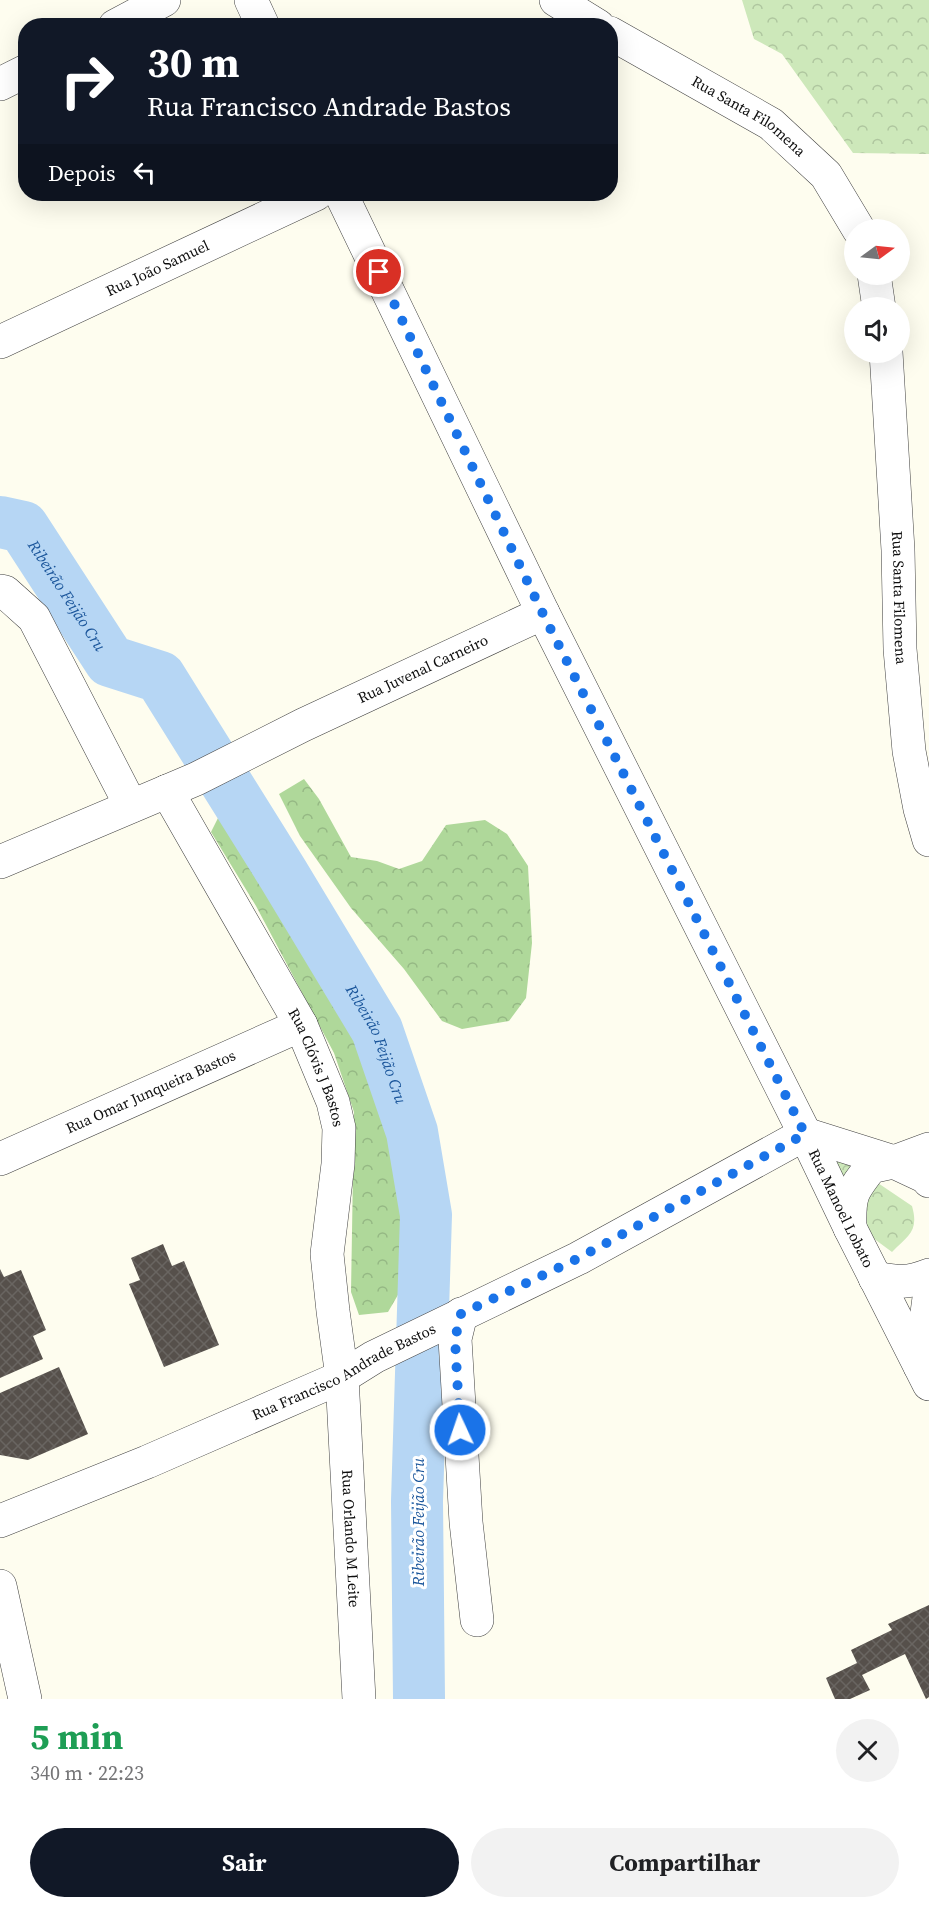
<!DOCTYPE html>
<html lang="pt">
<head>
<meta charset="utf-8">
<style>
	:root { --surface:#fff; --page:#f2f2f2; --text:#202124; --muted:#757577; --accent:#111827 }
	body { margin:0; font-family:"Source Serif 4",serif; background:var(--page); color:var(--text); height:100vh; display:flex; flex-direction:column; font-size:22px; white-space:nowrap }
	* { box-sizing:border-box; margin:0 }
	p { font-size:20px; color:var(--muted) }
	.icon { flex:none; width:33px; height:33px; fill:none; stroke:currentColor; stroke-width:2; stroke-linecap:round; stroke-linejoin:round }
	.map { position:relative; height:1699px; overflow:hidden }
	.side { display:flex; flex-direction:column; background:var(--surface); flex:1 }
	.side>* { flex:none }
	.top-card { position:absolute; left:18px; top:18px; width:600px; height:183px; border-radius:24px; box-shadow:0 6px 24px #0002; background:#111827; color:#fff; overflow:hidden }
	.needle { width:39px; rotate:75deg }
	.controls { position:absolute; left:844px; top:219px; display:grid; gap:12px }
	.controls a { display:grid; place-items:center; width:66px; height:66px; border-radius:50%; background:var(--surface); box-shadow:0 6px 24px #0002; font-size:30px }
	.pin { position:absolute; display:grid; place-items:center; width:51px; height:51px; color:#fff; margin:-26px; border:3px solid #fff; border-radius:50%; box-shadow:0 2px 6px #0007 }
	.me { position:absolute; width:66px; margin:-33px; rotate:357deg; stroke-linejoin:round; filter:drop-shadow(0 0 4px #0008) }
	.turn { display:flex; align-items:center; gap:21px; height:126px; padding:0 30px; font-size:27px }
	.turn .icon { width:78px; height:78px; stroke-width:2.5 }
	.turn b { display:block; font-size:42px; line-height:51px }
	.then { display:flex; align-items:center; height:57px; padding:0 30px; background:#0003; gap:12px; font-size:22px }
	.round { display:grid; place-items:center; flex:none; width:63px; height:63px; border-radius:32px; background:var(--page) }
	.overview { display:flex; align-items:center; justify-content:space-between; height:102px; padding:0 30px }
	h1 { font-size:36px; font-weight:700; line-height:45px; color:#1e9e55 }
	.action { display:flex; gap:12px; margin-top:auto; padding:12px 30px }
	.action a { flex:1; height:69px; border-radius:36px; background:var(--accent); color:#fff; font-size:24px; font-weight:700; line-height:69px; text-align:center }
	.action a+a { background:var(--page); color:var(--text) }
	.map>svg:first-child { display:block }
	.forest { fill:url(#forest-crowns) }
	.park { fill:url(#park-crowns) }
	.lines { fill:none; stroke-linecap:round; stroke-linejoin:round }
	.river { stroke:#b6d6f4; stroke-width:52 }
	.building { fill:url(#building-cross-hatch) }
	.minor-casing { stroke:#414141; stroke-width:34 }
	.minor { stroke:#fff; stroke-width:33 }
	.route { stroke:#1a73e8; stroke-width:10; stroke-dasharray:0 18 }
	.labels { text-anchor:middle; stroke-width:6; stroke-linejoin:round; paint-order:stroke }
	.street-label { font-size:15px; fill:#0e0e0e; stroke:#fff }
	.water-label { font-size:16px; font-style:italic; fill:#1b569b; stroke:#fff }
</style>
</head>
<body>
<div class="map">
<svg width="929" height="1699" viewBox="0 0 929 1699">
	<defs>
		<pattern id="forest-crowns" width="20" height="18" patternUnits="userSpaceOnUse" patternTransform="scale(1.5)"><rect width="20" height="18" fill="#afd89a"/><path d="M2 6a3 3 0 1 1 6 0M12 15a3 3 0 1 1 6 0" fill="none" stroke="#95b884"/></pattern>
		<pattern id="park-crowns" width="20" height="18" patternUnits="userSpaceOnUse" patternTransform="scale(1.5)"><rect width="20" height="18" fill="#cde8ba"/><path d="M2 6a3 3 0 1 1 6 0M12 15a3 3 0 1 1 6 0" fill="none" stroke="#afc69f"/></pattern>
		<pattern id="building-cross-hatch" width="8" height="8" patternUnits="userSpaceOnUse" patternTransform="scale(1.5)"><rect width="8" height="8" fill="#56504b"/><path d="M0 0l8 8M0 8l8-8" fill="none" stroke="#696561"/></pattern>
	</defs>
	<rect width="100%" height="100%" fill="#fefdef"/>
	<path class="forest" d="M304,779L319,799L351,857L377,861L399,869L422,861L446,825L485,820L507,834L528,866L532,943L526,998L509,1021L462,1029L442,1021L404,969L351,908L300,836L279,794Z
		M222,810L235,813L332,981L367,1032L401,1129L415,1188V1244L409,1276L388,1312L359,1315L351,1292L354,1112L334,1053L256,906L211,832Z"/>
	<path class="park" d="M742,0H929V154L853,153L782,54L754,39Z
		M832,1152L912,1206C919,1231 909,1235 892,1252L854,1224Z"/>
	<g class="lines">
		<path class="river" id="s1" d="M0,522L23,527L110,661L160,677L283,874L377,1030L412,1132L426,1215L417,1501L419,1699"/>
	</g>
	<path class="building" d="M163,1244L172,1266L184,1261L219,1345L164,1367L129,1284L140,1280L131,1258Z
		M0,1269L4,1277L21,1270L46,1330L33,1336L43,1359L0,1378Z
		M59,1367L88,1434L28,1460L0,1455V1393Z
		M929,1605V1697L926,1699L905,1654L862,1675L870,1690L850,1699H835L826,1678L857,1663L851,1650L892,1630L888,1624Z"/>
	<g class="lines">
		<g class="minor-casing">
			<g id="minor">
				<path d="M251,0L263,26"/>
				<path d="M556,0L598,26"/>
				<path d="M115,26L164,0"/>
				<path id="s2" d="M610,33L771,124L826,175L859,230"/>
				<path d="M0,84L26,71"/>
				<path id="s3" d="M341,194L543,613L805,1134L850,1228L929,1384"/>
				<path d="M874,274L879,308"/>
				<path id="s4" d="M0,342L316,194"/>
				<path id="s5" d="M886,352L898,550L900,649L909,751L920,809L929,840"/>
				<path d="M0,591L5,592L34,618L131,806"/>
				<path id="s6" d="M167,791L301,1025L333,1102L339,1128L338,1164L327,1254L333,1311L342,1377L359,1699"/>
				<path id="s7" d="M0,862L196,779L303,725L543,613"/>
				<path d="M805,1134L894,1162L926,1177L929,1181"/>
				<path id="s8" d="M0,1159L301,1025"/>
				<path d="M850,1228C849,1196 851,1192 871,1167L894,1162L929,1149"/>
				<path d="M875,1278C898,1282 906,1284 929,1275"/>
				<path d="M461,1314L455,1339L466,1522L477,1620"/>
				<path d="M920,1366L929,1298"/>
				<path id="s9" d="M0,1521L147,1462L342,1377L374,1357L579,1258L805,1134"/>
				<path d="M0,1586L25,1699"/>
			</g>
		</g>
		<use href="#minor" class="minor"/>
	</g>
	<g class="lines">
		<path class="route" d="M379,272L543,614L805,1134L579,1258L461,1314L455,1339L460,1430"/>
	</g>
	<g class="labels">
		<g class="street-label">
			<text dy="5" stroke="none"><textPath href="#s2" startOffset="162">Rua Santa Filomena</textPath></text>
			<text dy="5" stroke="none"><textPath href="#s4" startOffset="174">Rua João Samuel</textPath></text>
			<text dy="5" stroke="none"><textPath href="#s5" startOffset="246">Rua Santa Filomena</textPath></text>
			<text dy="5" stroke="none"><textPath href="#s7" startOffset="465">Rua Juvenal Carneiro</textPath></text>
			<text dy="5" stroke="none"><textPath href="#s6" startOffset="315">Rua Clóvis J Bastos</textPath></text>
			<text dy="5" stroke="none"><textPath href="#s8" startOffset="165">Rua Omar Junqueira Bastos</textPath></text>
			<text dy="5" stroke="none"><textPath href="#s3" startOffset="1131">Rua Manoel Lobato</textPath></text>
			<text dy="5" stroke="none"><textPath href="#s9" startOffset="375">Rua Francisco Andrade Bastos</textPath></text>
			<text dy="5" stroke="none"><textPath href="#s6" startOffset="792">Rua Orlando M Leite</textPath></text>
		</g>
		<g class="water-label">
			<text dy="6" stroke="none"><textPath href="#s1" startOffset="105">Ribeirão Feijão Cru</textPath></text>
			<text dy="6" stroke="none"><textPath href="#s1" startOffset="663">Ribeirão Feijão Cru</textPath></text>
			<text transform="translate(418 1522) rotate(-90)" y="6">Ribeirão Feijão Cru</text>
		</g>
	</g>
</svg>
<div class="controls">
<a><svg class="needle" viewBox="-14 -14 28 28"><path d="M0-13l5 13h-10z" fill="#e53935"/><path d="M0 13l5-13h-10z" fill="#757577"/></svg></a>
<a><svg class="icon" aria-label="sound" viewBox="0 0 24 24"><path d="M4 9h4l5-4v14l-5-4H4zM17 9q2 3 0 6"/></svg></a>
</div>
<div class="pin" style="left:379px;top:272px;background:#d93025"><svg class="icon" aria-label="arrive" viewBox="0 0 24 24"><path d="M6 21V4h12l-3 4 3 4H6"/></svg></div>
<svg class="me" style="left:460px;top:1430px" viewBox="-20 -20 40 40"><circle r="17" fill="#1a73e8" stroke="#fff" stroke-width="3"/><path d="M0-11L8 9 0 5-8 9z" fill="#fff"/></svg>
<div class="top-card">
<div class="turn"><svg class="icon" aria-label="right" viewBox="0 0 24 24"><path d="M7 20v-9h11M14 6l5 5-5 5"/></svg><div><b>30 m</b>Rua Francisco Andrade Bastos</div></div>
<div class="then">Depois<svg class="icon" aria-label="left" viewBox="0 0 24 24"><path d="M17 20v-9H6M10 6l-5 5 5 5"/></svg></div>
</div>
</div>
<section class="side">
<div class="overview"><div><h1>5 min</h1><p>340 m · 22:23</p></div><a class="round"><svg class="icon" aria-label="close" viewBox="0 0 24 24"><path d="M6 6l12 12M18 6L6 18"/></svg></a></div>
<div class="action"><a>Sair</a><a>Compartilhar</a></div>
</section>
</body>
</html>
